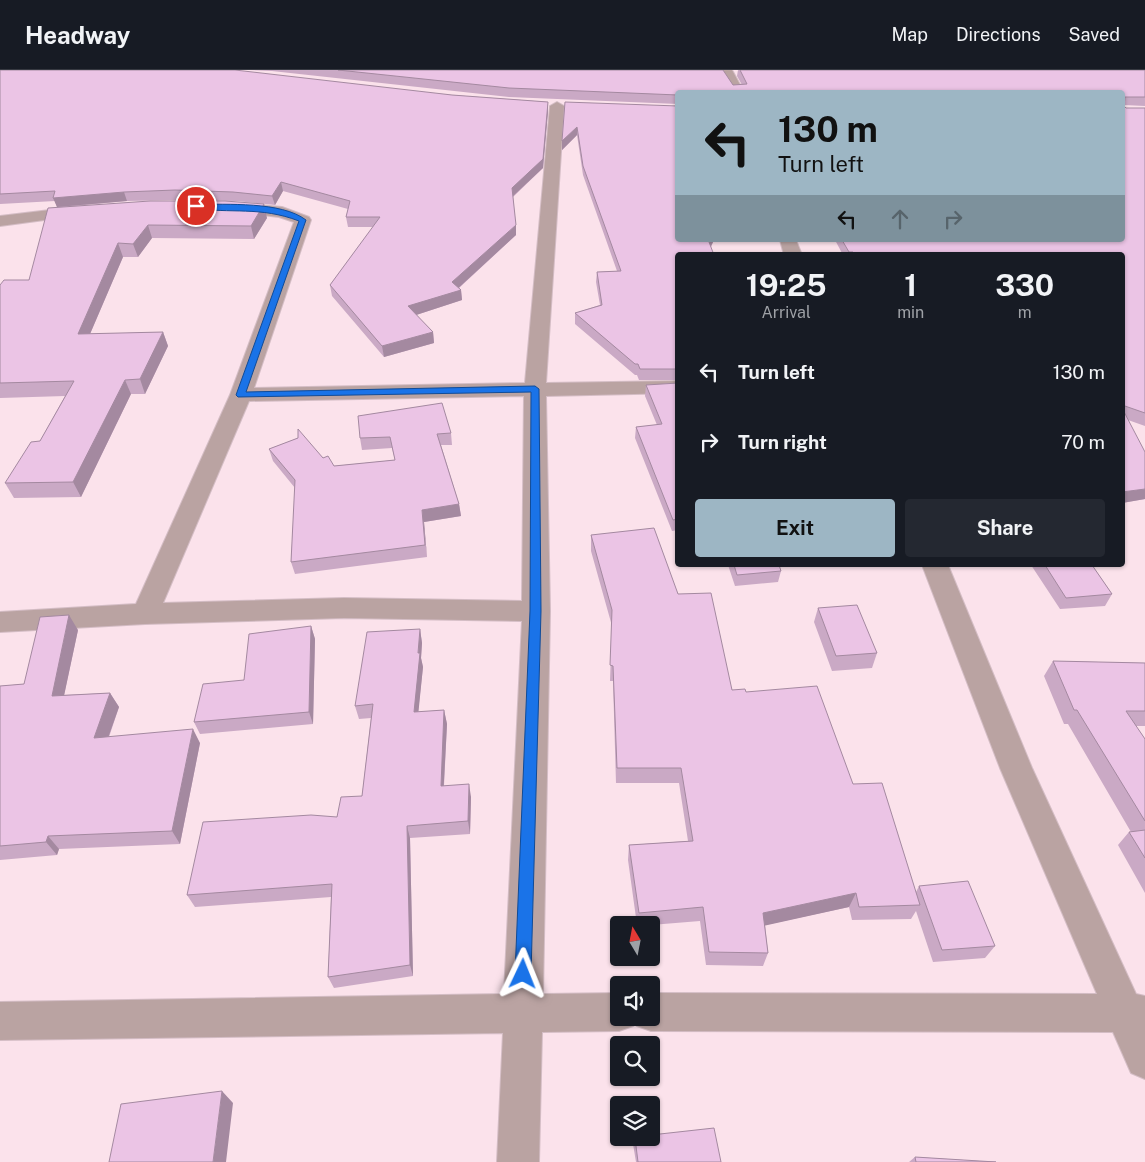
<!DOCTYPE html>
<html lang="en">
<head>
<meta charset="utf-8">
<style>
	:root { --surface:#171b24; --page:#242831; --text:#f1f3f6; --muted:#9ea1a6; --line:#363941; --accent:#9db6c4 }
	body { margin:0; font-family:"Public Sans",sans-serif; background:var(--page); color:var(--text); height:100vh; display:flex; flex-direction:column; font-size:19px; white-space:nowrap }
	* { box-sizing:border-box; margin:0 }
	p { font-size:16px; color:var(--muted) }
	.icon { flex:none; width:28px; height:28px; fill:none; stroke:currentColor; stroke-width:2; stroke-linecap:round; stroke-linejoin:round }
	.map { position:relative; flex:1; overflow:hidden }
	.details { position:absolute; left:675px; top:182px; width:450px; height:315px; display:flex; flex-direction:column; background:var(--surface); border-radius:5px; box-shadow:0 1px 4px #0004 }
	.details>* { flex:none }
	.guide { position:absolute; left:675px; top:20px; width:450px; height:152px; border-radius:5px; box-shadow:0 1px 4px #0004; background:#9db6c4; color:#111; overflow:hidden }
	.needle { width:32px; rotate:350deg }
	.fabs { position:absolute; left:610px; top:846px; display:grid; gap:10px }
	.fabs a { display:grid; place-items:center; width:50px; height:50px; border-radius:5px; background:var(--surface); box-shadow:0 1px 4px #0004; font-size:25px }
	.pin { position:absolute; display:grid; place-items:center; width:42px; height:42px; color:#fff; margin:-21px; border:2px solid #fff; border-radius:50%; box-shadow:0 1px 5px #0007 }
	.me { position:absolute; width:55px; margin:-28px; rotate:2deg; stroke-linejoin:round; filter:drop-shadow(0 0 4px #0008) }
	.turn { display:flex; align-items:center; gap:18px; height:105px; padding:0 20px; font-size:22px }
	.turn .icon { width:65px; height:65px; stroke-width:2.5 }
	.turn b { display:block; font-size:35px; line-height:42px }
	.lanes { display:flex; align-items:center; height:48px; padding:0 20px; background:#0003; justify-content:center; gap:25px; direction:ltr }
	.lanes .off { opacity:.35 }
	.eta { display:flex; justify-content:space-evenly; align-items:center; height:85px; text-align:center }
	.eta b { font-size:30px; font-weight:700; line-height:35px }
	.cta { display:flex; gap:10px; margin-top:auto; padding:10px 20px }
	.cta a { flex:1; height:58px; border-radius:5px; background:var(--accent); color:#111; font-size:20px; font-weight:700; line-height:58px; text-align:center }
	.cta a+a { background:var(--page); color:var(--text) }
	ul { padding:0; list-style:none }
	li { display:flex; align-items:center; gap:15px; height:70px; padding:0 20px }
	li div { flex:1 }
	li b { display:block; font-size:19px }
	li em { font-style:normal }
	header { display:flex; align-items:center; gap:30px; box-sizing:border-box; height:70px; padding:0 25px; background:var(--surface); border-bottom:1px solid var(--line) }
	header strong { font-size:24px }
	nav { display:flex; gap:28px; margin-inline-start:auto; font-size:18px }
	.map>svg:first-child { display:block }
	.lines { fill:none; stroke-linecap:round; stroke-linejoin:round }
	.minor-casing { stroke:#d4bdc5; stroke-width:2 }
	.minor { fill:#baa3a2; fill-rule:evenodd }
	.wall { fill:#caa9c5 }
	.shaded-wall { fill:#a489a0 }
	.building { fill:#ebc4e5; stroke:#a489a0 }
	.route { fill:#1a73e8; stroke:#114b97 }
</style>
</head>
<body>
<header>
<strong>Headway</strong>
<nav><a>Map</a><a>Directions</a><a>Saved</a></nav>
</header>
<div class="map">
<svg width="1145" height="1092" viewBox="0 0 1145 1092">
	<rect width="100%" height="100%" fill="#fbe2eb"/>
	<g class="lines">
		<g class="minor-casing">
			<path id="minor" d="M720,0H732L744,22H732Z
				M557,32L564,36L546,313L678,311V323L546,326L550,541L543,924L619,923V948H651V923L1097,924L1000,698L922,495H948L1032,698L1136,924L1145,926V1009L1131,1003L1113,962L651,961L637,956L635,950L633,956L619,961L542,962L539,1092H497L503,963L0,970V932L504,924L522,551L344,548L145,554L0,562V542L136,534L230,325L294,152L279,147L222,140L220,137L222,134L228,132L282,137L309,147L311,150L254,318L525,313L550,36ZM524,326L522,531L344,528L163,533L249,331Z
				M83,136L89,138L91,141L89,144L0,156V146Z
				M780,170H796L802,185H784Z"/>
		</g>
		<use href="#minor" class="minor"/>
	</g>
	<path class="wall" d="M0,0L452,25L548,32V41L543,98L513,127L516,165L459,218L461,220L462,230L416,245L433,262L434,273L384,287L332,226L330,215L373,157H348L346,147L348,139L283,121L275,135L236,131L178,130L127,131L64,137L267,148L254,169L152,168L138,187H123L90,264L163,262L168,276L145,324H131L81,427L14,428L5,413L40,371L65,326L0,328V215L29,210L57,137L55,131L0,134Z
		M249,0H723L733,15H742L737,6L738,0H1145V36L1124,35V36L1126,38H1145V356L1128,350L1145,429L1122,433V185H843L835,170H1122V22H678V34L509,27L272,1Z
		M565,32L678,170H714L711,177L678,185V310H639L637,305H635L575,254V243L600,235L596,212L597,202L617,201L583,105L577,65L562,80Z
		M678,313V460L672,461L635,368L636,357L657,355L645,326L646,315Z
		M451,363L452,375H441L459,434L461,446L424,452L427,487L295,504L291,492L295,418L273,391L269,379L298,368L334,396L395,390L392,378L362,380L360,368Z
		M591,465L678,524L732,620L746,622L853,714L916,822L919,816L995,876L985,888L933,892L916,841L911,849L852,850L849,837L765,855L768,883L763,896L706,895L700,851L651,855H637L628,790L629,775L688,771L679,713H616L613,611H610L612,556L591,481Z
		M728,495H779L781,501L778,512L735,516Z
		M1031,495H1092L1112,524L1105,536L1060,539Z
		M818,538L877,583L872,598L832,601L814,552Z
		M311,556L315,569L313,654L200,664L194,652Z
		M420,559L422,573L421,588L423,597L418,642L444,640L447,654L444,716L471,727L470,764L410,768L413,906L334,918L328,907L331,827L195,837L187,825L337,747L362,726L371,648L359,649L355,636Z
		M78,560L64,625L110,623L119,637L109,667L200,673L180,774L59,779L57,785L0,790V616L24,614Z
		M1053,591L1145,593V656H1136L1145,669V823L1118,775L1129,762H1131L1068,654H1064L1044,606Z
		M635,1068L721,1092H636L633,1074Z
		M915,1087L996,1092H909Z"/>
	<path class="shaded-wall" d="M548,32V41L543,98L512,127V118Z
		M577,57V65L562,80V71Z
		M281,112L283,121L275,135L272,126Z
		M124,122L127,131L57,137L53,128Z
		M264,134L267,148L254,169L251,156Z
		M148,155L152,168L138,187L133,174Z
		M516,155V165L454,222L461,220L462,230L410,247L408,236L452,212Z
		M710,170H714L708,182L709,172Z
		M118,173L123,187L84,278L78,264Z
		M163,262L168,276L145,324L140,309Z
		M433,262L434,273L384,287L382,276Z
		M125,310L131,324L81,427L73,412Z
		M1145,419V429L1122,433V422Z
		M459,434L461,446L424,452L427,487L422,440Z
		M69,545L78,560L61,640L52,626Z
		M311,556L315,569L313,654L309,642Z
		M420,559L422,573L421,588L423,597L417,656L414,642Z
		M110,623L119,637L103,682L94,668Z
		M444,640L447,654L443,729L441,716Z
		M193,659L200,673L180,774L172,761Z
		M469,714L471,727L470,764L468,751Z
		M407,756L410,768L413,906L410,895Z
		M48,766L59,779L57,785L46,772Z
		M856,823L849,837L759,857L763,843Z
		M222,1021L233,1033L226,1092H213Z"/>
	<path class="building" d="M0,0H235L452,25L548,32L543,89L512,118L516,155L452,212L461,220L408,236L433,262L382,276L330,215L380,147H346L350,131L281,112L272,126L233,122L175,120L124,122L53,128L55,121L0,124Z
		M338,0H723L733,15L747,14L740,0H1145V27H1125L1124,36L1126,38H1145V343L1122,335V185H855L853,182H849L842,170H1122V22H678V25L509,18Z
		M565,32L678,36V170H710L709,172L714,185H678V299H640L638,294H635L575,243L602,235L597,202L621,201L583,96L577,57L562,71Z
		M150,131H225L264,134L251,156L148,155L133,174L118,173L78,264L163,262L140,309L125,310L73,412L5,413L31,372L40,371L74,311L0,313V215L4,210H29L48,138Z
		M678,313V449L673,450L636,357L662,354L646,315Z
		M442,333L451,363L437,364L459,434L422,440L425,475L291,492L295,410L269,379L298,368V359L323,388L328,386L334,396L395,390L390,367L360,368L358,346Z
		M1122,338L1145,382V419L1122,422Z
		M654,458L678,524L711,523L732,620L745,619L746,622L817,616L853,714L882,713L920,835L859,837L856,823L763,843L768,883L709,882L703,837L639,843L629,775L693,771L681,698H617L613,596L610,595L612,540L591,465Z
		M734,495H779L781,501L737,505Z
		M1045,495H1092L1112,524L1066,528Z
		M857,535L877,583L836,586L818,538Z
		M69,545L52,626L110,623L94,668L193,659L172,761L48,766L46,772L0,776V616L24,614L40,547Z
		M311,556L309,642L194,652L203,614L244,610L249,564Z
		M420,559L418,583H420L414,642L444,640L441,716L469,714L468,751L407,756L410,895L328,907L332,814L187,825L203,752L311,745L337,747L341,727L362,726L373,634L355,636L367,562Z
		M1053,591L1145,593V641H1126L1145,669V751L1077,640H1074Z
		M1145,760V788L1129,762Z
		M968,811L995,876L942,880L919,816Z
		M222,1021L213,1092H109L121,1034Z
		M714,1058L721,1092H638L635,1068H651V1065Z
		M915,1087L996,1092H916Z"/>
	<path class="route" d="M196,134C227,135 281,131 306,150L246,322L535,316L539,319L541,541L531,904L528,909L523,912L517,909L515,904L530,541L531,322L238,327L236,325L299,151C260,136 231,144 193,138V135Z"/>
</svg>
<div class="fabs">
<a><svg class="needle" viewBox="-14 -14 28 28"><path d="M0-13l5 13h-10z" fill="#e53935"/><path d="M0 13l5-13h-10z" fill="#9ea1a6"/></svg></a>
<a><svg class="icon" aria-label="sound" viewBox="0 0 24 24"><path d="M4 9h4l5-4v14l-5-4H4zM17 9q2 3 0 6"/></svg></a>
<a><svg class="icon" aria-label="search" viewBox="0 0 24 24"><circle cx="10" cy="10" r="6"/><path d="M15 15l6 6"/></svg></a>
<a><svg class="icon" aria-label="layers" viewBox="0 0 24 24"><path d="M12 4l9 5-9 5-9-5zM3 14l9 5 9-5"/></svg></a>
</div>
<div class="pin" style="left:196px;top:136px;background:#d93025"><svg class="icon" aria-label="arrive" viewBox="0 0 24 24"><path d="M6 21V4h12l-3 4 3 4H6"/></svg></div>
<svg class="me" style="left:523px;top:904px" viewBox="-20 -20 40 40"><path d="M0-17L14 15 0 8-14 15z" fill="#1a73e8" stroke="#fff" stroke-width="4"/></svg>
<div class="guide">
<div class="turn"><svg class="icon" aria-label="left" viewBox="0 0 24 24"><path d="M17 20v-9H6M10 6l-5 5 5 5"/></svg><div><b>130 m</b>Turn left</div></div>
<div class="lanes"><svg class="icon" aria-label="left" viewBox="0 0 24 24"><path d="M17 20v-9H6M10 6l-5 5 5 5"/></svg><svg class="icon off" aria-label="ahead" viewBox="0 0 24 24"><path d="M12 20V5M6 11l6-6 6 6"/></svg><svg class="icon off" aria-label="right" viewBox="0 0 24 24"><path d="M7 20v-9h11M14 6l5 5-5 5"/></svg></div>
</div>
<section class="details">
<div class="eta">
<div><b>19:25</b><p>Arrival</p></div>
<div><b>1</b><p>min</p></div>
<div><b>330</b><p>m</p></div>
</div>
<ul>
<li><svg class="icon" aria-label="left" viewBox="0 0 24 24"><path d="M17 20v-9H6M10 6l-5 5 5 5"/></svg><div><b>Turn left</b></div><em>130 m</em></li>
<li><svg class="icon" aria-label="right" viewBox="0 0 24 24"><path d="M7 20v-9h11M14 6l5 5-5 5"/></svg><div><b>Turn right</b></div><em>70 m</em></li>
</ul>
<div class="cta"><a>Exit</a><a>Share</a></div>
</section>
</div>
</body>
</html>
